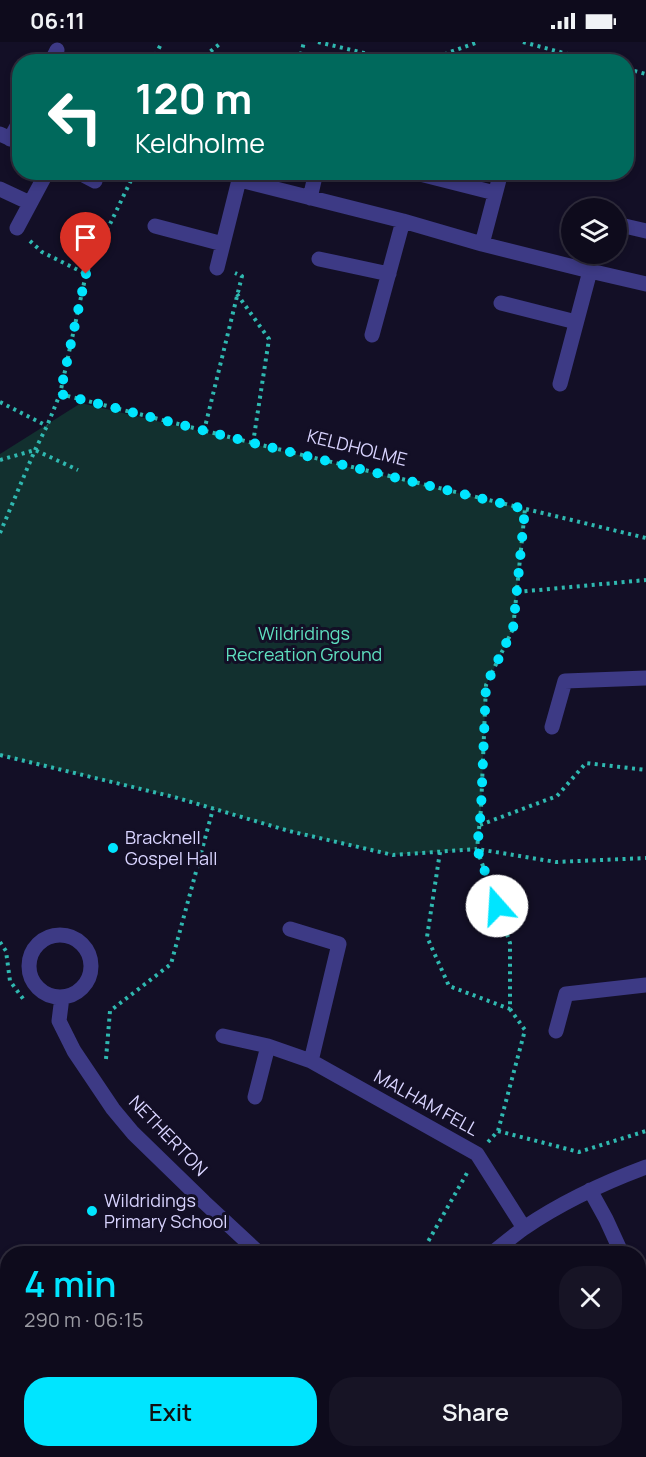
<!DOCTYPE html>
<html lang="en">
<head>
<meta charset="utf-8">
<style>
	:root { --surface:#0e0b1c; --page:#171425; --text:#f1f3f6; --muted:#9b9ba3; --line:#2e2b3b; --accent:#00e5ff }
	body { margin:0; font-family:Manrope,sans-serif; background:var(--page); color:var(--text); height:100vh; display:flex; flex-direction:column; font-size:22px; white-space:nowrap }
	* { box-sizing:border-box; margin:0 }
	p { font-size:20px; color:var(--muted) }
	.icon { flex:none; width:33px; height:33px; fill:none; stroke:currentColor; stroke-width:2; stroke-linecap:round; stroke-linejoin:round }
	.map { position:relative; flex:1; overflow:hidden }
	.side { position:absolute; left:0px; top:1204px; width:646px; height:212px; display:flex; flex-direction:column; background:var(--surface); border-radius:24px 24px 0 0; box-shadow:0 3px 9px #0003,0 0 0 2px var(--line) }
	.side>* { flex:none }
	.top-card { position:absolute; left:12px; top:12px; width:622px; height:126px; border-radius:24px; box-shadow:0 3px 9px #0003,0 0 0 2px var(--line); background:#00695c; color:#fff; overflow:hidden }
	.controls { position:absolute; left:561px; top:156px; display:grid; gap:12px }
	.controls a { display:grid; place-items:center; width:66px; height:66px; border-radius:50%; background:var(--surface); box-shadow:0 3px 9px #0003,0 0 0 2px var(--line); font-size:30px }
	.pin { position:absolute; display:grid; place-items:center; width:51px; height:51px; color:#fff; margin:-62px -26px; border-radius:50% 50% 50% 0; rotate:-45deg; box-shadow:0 0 6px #0007 }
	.pin .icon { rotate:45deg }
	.me { position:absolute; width:66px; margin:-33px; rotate:341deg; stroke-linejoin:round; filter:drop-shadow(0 0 4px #0008) }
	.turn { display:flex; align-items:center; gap:21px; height:126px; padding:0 24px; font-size:27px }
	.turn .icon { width:78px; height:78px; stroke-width:2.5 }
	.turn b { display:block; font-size:42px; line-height:51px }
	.round { display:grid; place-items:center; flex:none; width:63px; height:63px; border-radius:24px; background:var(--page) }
	.head { display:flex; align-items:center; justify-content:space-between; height:102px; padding:0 24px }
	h1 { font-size:36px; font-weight:600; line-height:45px; color:var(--accent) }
	.primary-button { display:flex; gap:12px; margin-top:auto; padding:12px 24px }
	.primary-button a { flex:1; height:69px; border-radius:24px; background:var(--accent); color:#111; font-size:24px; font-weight:600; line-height:69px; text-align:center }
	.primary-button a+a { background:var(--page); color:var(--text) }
	.status { display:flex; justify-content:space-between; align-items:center; height:42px; padding:0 30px; background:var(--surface); direction:ltr }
	.status svg { height:16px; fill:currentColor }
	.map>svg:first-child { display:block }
	.green { fill:#12302f }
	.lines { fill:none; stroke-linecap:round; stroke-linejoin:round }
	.path { stroke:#2fb8b0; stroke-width:4; stroke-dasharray:3 4.5; stroke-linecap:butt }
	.minor { stroke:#3d3a85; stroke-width:15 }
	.route { stroke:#00e5ff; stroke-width:10; stroke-dasharray:0 18 }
	.poi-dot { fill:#00e5ff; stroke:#130f26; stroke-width:2 }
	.labels { text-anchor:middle; stroke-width:6; stroke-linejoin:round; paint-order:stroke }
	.street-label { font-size:18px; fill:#d9d4ff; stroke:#130f26 }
	.park-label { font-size:18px; fill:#5fe0c0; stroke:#130f26 }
	.poi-label { font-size:18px; fill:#d9d4ff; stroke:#130f26; text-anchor:start }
</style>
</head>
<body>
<div class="status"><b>06:11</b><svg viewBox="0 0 49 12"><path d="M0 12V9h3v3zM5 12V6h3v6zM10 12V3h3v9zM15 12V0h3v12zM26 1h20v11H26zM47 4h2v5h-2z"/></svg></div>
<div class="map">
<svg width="646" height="1415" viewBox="0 0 646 1415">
	<rect width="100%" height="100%" fill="#130f26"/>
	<path class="green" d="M81,361L525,467L513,587L486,643L481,767L477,807L393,813L289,789L174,755L0,713V412Z"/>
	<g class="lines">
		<path class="path" d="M318,0L402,20
			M523,0L597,20
			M152,20L162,0
			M200,20L206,13L222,0
			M299,20L304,0
			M423,20L478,0
			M627,27L646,32
			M30,199L42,210L86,232
			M237,252L269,297L253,401
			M60,352L253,401L646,496
			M0,360L47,384
			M204,389L242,234L235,231
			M0,418L35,408L78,428
			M0,491L35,408L47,384L60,352L86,232L135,130
			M517,550L646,538
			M0,713L174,755L289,789L393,813L477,807L481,767L486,643L513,587L525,467
			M480,783L557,754L586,721L646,728
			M440,810L427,895L449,944L510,967
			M0,900L6,909L10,939L24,958
			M106,1017L110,969L171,922L213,767
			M498,1089L579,1110L646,1089
			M488,1100L498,1089L525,988L510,967V901L477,807L556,820L646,816
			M421,1212L467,1131"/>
		<path class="minor" d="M51,20L57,8
			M0,92L20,101
			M10,97L20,79
			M78,130L95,139
			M412,130L495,151
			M240,138L403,179L482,202L590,229L646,242
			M0,147L30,161
			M310,156L316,130
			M616,182L646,189
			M155,184L223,202
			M17,186L47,130
			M482,202L501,130
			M319,217L389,232
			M217,226L241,130
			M501,261L576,280
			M372,293L403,179
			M560,342L590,229
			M552,685L565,639L646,636
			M290,887L339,902L311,1019
			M29 924a31 31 0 1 1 62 0a31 31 0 1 1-62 0Z
			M62,955L59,979L74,1009L113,1067L133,1091L204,1160L260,1212
			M556,989L566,952L646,943
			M223,994L268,1004L311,1019L477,1112L524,1186
			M255,1055L268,1004
			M590,1148L606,1177L622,1212
			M491,1212C502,1203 513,1194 524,1186C562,1160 603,1141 646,1125
			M639,1258L646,1282
			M639,1342L642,1341L646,1337
			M262,1415L266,1408"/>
	</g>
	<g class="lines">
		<path class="route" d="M86,232L60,352L253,401L525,467L513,587L486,643L481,768L477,807L497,864"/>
	</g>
	<g class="poi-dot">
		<circle cx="113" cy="806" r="6"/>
		<circle cx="92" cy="1169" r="6"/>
	</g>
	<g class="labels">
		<g class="street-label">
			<text transform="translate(357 406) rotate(14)" y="6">KELDHOLME</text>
			<text transform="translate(426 1061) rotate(29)" y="6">MALHAM FELL</text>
			<text transform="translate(168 1094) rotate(46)" y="6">NETHERTON</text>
		</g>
		<g class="park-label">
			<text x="304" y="598">Wildridings<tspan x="304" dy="21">Recreation Ground</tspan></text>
		</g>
		<g class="poi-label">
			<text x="125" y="802">Bracknell<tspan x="125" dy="21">Gospel Hall</tspan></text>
			<text x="104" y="1165">Wildridings<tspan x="104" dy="21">Primary School</tspan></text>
		</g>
	</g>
</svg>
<div class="controls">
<a><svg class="icon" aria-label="layers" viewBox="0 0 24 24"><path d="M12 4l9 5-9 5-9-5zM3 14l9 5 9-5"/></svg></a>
</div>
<div class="pin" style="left:86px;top:232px;background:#d93025"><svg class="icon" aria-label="arrive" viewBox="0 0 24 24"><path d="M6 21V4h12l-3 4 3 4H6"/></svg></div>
<svg class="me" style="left:497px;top:864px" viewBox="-20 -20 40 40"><circle r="19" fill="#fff"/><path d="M0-13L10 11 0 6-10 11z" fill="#00e5ff"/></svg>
<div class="top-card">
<div class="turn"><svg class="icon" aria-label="left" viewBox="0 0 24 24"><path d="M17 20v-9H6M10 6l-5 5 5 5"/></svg><div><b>120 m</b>Keldholme</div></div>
</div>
<section class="side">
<div class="head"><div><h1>4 min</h1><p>290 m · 06:15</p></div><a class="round"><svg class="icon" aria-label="close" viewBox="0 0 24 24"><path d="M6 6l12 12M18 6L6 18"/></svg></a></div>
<div class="primary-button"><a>Exit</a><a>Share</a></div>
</section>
</div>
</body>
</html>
